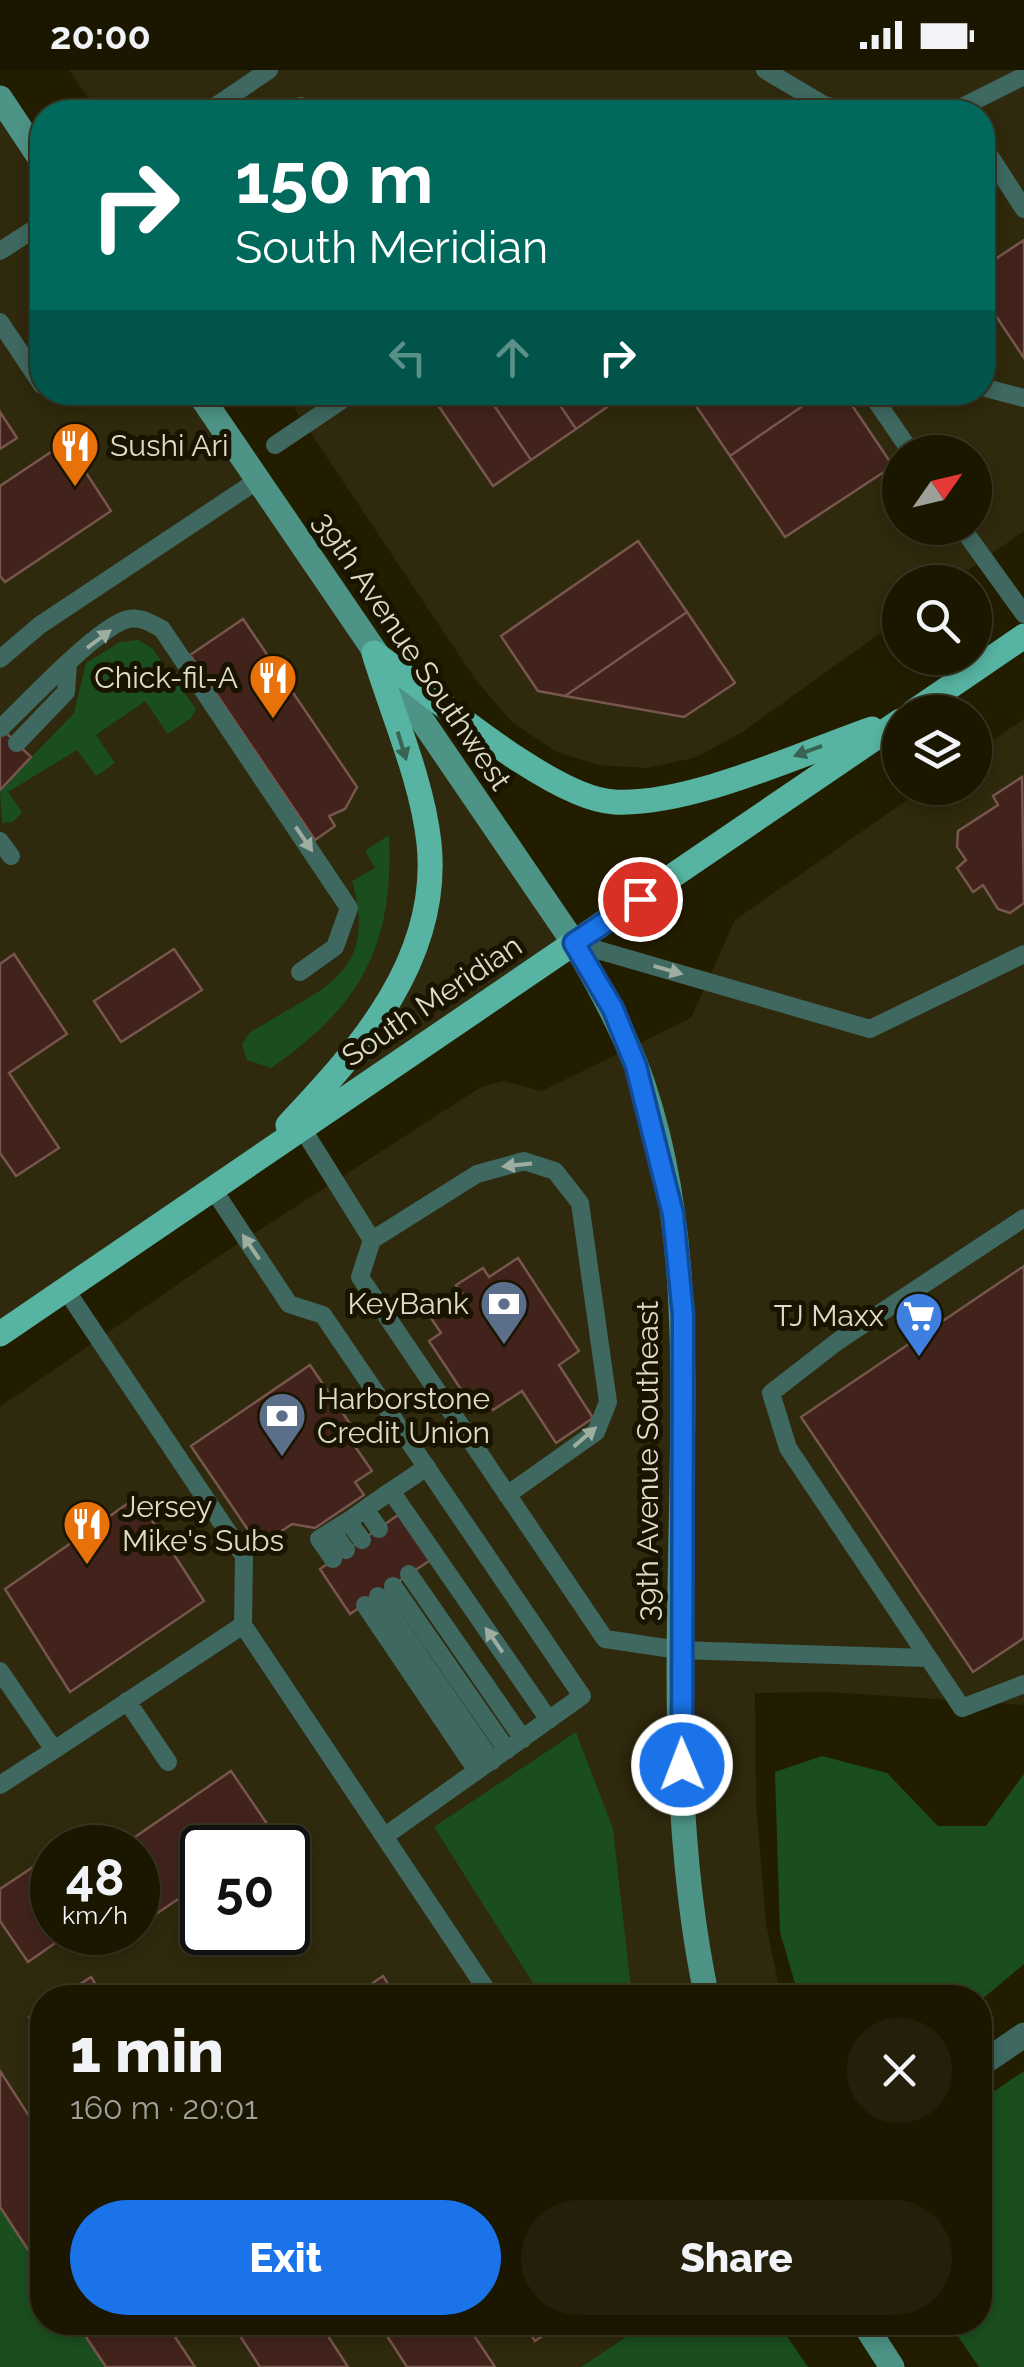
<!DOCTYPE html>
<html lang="en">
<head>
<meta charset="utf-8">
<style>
	:root { --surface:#1a1600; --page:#231f0a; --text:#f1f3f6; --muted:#9f9f99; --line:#383522; --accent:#1a73e8 }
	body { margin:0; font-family:Raleway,sans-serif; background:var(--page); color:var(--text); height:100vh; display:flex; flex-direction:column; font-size:38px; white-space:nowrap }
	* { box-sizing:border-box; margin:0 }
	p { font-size:32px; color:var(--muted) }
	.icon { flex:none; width:55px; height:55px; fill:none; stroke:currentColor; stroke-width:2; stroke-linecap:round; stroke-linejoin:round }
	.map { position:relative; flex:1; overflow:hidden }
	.sheet { position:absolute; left:30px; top:1915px; width:962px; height:350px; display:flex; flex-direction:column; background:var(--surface); border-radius:40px; box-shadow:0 5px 15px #0003,0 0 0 2px var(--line) }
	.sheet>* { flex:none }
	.guide { position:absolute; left:30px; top:30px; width:965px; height:305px; border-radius:40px; box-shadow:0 5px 15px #0003,0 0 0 2px var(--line); background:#00695c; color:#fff; overflow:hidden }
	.needle { width:65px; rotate:56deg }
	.controls { position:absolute; left:882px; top:365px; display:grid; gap:20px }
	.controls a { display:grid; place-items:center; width:110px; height:110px; border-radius:50%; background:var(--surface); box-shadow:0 5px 15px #0003,0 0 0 2px var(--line); font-size:50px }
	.speed { position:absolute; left:30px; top:1755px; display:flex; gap:20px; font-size:50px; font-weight:700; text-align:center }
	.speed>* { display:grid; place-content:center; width:130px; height:130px; border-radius:50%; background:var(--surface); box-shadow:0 5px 15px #0003,0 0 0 2px var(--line); line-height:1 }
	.speed small { font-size:25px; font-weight:400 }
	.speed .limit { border:5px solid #111; border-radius:15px; background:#fff; color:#111 }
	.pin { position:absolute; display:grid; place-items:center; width:85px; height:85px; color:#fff; margin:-42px; border:5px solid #fff; border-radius:50%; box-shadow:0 2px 10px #0007 }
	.me { position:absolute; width:110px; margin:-55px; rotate:359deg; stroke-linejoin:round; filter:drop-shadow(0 0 8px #0008) }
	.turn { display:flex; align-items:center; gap:35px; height:210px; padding:0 40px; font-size:45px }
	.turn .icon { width:130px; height:130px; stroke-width:2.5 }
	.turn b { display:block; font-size:70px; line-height:85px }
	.lanes { display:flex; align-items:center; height:95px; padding:0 40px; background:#0003; justify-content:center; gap:50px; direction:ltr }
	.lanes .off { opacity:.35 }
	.round { display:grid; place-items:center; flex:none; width:105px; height:105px; border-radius:52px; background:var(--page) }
	.overview { display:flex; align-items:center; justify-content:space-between; height:170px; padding:0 40px }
	h1 { font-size:60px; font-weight:800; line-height:75px }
	.cta { display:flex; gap:20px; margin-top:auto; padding:20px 40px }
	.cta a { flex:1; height:115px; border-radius:60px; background:var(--accent); color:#fff; font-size:40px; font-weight:800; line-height:115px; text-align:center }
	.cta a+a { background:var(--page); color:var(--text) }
	.status { display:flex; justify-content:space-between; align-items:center; height:70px; padding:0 50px; background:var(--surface); direction:ltr }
	.status svg { height:28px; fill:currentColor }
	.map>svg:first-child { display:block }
	.built { fill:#2f290d; fill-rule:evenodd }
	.green { fill:#1b4e1f }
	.building { fill:#41231c; stroke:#77564d; stroke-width:2.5 }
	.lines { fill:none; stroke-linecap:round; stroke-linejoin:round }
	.service { stroke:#3e6860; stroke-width:18 }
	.minor { stroke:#3e6860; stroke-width:25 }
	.secondary { stroke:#4d9386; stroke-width:25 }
	.primary { stroke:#57b4a3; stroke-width:25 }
	.oneway { fill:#9eada0 }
	.oneway2 { fill:#386452 }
	.route-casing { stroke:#114b97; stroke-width:25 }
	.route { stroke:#1a73e8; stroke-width:18 }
	.labels { text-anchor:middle; stroke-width:10; stroke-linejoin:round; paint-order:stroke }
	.poi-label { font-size:30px; fill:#dedbca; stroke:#191400; text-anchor:start }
	.street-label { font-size:30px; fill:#dedbca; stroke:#191400 }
</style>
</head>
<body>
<div class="status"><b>20:00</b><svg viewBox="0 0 49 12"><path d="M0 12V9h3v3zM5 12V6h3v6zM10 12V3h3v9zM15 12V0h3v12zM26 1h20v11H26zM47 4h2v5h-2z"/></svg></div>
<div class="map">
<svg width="1024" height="2297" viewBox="0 0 1024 2297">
	<rect width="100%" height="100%" fill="#231d00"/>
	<path class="built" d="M69,0H1024V461L951,512H900V549L744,661L697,687L647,698L598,695L557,682L513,653L475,609L284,323L982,322V42H98ZM900,382H975V458H900Z
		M0,28L42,91V322L199,323L574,873L0,1264Z
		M1024,649V1635L829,1622L755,1623L756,1732L766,1854L781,1927L42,1928V2200L0,2137V1337L216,1188L481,1017L503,1011L542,1021L691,948L735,850L924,718H975V682ZM52,1778H138V1862H52ZM202,1778H288V1862H202Z
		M77,2253H649L581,2297H107Z"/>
	<path class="green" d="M138,570L152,578L196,639L191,648L168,664L145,631L96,665L115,693L96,706L77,680L8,722L22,742L13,752L2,753L0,720L74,643L86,593L120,572Z
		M389,765C394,875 362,935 271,998L247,990L242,975L249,963C319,919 380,907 352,811L375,798L365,781Z
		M576,1662L613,1759L632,1927H542L434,1757Z
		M822,1686L887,1703L938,1756H986L1024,1704V1894L980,1931V1928L799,1927L780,1862L775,1702Z
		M1024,2001V2297H979L949,2253L980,2252V2031Z
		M0,2137L42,2200V2252L77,2253L107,2297H0Z
		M649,2252L778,2253L808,2297H581Z"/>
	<path class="building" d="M1024,170V288L982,225V198Z
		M429,322H485L531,390L493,416Z
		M485,322H551L576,359L531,390Z
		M551,322H628L576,359Z
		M665,322H696L694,333L664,327Z
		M696,322H823L730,386L694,333Z
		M823,322H843L893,396L785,467L730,386Z
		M0,342L17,368L0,379Z
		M66,372L111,441L5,512L0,506V416Z
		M638,471L687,542L565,626L538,621L501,566Z
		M687,542L735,613L684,647L565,626Z
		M243,549L357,717L345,739L329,746L335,756L315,770L190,585Z
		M0,657L31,687L0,720Z
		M1022,707L1024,833L1010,843L998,839L983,815L973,822L957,798L966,790L957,777L958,761L998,735L993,726Z
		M174,879L202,920L121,972L94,931Z
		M14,884L67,964L9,1003L59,1078L16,1106L0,1083V894Z
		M518,1188L579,1281L559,1295L593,1348L556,1373L522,1321L493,1340L480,1321L468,1330L429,1271L441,1263L431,1248L464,1226L456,1215L483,1198L489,1207Z
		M1024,1196V1568L973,1602L801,1347Z
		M310,1295L359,1367L352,1372L372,1401L355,1412L364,1425L315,1458L292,1454L259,1476L191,1376Z
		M137,1427L204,1531L70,1622L5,1519Z
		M401,1443L432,1489L350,1544L320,1499Z
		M231,1701L274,1764L254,1778H202V1813L156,1844L138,1817V1778H119Z
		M33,1797L52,1826V1862H71L28,1892L0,1851V1819Z
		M383,1906L397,1928H351Z
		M91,1907L104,1928H59Z
		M42,1938V1967L29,1947Z
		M0,2001L42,2066V2201L0,2137Z
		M76,2252H165L195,2297H106Z
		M231,2252H319L348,2297H260Z
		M378,2252H465L495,2297H407Z
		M523,2252H563L535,2271Z"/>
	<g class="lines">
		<path class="service" d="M765,0L824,35L855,42
			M207,42L269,0
			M291,42L301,36
			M952,42L1024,6
			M982,74L1024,139
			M0,181L42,154
			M0,252L42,315
			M982,317L1024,328
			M870,322L911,382
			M275,375L354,322
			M962,458L1024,544
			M0,589L40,555L258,410
			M1,658C27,633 94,561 125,550C138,545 151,553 162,559L349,838L335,877L300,902
			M17,673L66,622L68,593
			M0,771L11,786
			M574,873L870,959L1024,884
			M302,1058L372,1170L360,1207L605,1569L679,1580L928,1588
			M213,1119L289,1234L323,1245L582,1626L385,1766
			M1024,1148L838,1271L771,1323L788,1378L962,1638L1024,1614
			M372,1170L477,1104L524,1091L555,1101L580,1133L608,1332L596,1362L507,1425
			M66,1220L244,1486L243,1555L492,1928
			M427,1397L391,1421L549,1650
			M379,1459L365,1439L391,1421
			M332,1461L319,1469L333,1489
			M362,1470L348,1451L365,1439
			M346,1480L332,1461L348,1451
			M409,1504L523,1669
			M393,1516L507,1680
			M378,1526L492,1691
			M365,1535L477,1701
			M0,1601L54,1680L243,1555
			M127,1631L168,1692
			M0,1715L54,1680"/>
		<path class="minor" d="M980,1995L1024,1965"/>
		<path class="secondary" d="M0,28L42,91
			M198,322L574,873C598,913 619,952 636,995C687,1129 684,1273 682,1414C679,1585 671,1760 707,1928
			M863,2252L892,2297"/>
		<path class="primary" d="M374,583C428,621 551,729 614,732C689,736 800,684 872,659
			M913,642L1024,566
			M288,1055C361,978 441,888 429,773C422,709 392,643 374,583
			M0,1264L900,651"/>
	</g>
	<defs><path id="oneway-solid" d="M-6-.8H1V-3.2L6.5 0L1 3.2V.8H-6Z" transform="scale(2.5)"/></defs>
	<g class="oneway">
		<use href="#oneway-solid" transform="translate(99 569) rotate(-37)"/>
		<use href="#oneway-solid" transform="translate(304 769) rotate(56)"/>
		<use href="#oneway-solid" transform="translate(668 900) rotate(16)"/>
		<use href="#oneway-solid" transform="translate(517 1095) rotate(174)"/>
		<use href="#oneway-solid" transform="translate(251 1177) rotate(-124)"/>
		<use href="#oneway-solid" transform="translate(585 1367) rotate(-41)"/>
		<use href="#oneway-solid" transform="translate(494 1570) rotate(-125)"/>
	</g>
	<g class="oneway2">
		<use href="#oneway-solid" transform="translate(402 676) rotate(73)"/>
		<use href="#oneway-solid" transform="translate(808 681) rotate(160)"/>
	</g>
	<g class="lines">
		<g class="route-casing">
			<path id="route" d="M640,829L574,873L613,939L636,996L673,1144L683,1245L682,1695"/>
		</g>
		<use href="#route" class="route"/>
	</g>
	<defs>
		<g id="restaurant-pin" transform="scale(2.5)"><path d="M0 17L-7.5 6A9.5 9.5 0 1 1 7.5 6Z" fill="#e8710a" stroke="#191400"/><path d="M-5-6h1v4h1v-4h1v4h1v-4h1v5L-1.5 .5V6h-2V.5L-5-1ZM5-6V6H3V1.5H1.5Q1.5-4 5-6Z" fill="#fff"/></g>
		<g id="bank-pin" transform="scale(2.5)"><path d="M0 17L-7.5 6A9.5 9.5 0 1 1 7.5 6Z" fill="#5c6f8a" stroke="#191400"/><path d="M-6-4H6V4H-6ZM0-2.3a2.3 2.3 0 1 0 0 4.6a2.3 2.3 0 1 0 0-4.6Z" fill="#fff"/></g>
		<g id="supermarket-pin" transform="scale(2.5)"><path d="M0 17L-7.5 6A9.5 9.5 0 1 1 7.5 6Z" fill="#3f7fe0" stroke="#191400"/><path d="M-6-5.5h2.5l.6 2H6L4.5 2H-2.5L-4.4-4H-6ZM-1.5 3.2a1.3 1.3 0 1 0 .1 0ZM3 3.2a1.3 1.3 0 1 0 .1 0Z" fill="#fff"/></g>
	</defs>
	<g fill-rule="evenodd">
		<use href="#restaurant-pin" x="75" y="376"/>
		<use href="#restaurant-pin" x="273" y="608"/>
		<use href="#bank-pin" x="504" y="1234"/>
		<use href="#supermarket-pin" x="919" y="1246"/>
		<use href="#bank-pin" x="282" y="1346"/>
		<use href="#restaurant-pin" x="87" y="1454"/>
	</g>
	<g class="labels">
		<g class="poi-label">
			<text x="110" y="386">Sushi Ari</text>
			<text x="238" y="618" text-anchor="end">Chick-fil-A</text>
			<text x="469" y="1244" text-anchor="end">KeyBank</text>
			<text x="884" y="1256" text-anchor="end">TJ Maxx</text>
			<text x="317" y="1339">Harborstone<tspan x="317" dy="34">Credit Union</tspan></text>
			<text x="122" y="1447">Jersey<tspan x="122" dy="34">Mike's Subs</tspan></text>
		</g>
		<g class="street-label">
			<text transform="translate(412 581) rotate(56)" y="10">39th Avenue Southwest</text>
			<text transform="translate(432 931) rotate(-34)" y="10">South Meridian</text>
			<text transform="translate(648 1391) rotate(-90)" y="10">39th Avenue Southeast</text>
		</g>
	</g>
</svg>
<div class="controls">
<a><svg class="needle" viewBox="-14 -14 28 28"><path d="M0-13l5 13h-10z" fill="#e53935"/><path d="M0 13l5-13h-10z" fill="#9f9f99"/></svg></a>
<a><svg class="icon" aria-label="search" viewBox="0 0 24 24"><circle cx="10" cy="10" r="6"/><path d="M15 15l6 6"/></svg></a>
<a><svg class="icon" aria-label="layers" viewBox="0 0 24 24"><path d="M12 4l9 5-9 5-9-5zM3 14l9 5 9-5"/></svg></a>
</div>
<div class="speed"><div>48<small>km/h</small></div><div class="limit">50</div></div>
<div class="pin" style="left:640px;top:829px;background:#d93025"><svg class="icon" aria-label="arrive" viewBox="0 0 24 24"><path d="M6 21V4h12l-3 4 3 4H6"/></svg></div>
<svg class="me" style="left:682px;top:1695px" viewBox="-20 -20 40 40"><circle r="17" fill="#1a73e8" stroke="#fff" stroke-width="3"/><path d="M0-11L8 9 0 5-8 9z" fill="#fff"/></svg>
<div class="guide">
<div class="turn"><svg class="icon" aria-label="right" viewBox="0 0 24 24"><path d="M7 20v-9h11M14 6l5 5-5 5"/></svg><div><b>150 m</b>South Meridian</div></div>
<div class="lanes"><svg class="icon off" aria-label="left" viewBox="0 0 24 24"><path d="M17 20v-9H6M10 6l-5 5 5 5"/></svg><svg class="icon off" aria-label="ahead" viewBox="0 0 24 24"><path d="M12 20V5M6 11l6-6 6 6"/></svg><svg class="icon" aria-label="right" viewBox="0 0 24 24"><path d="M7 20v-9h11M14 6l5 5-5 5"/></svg></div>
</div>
<section class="sheet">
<div class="overview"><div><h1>1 min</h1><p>160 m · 20:01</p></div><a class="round"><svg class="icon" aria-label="close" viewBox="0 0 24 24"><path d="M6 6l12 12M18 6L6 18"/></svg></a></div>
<div class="cta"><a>Exit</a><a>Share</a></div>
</section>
</div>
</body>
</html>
